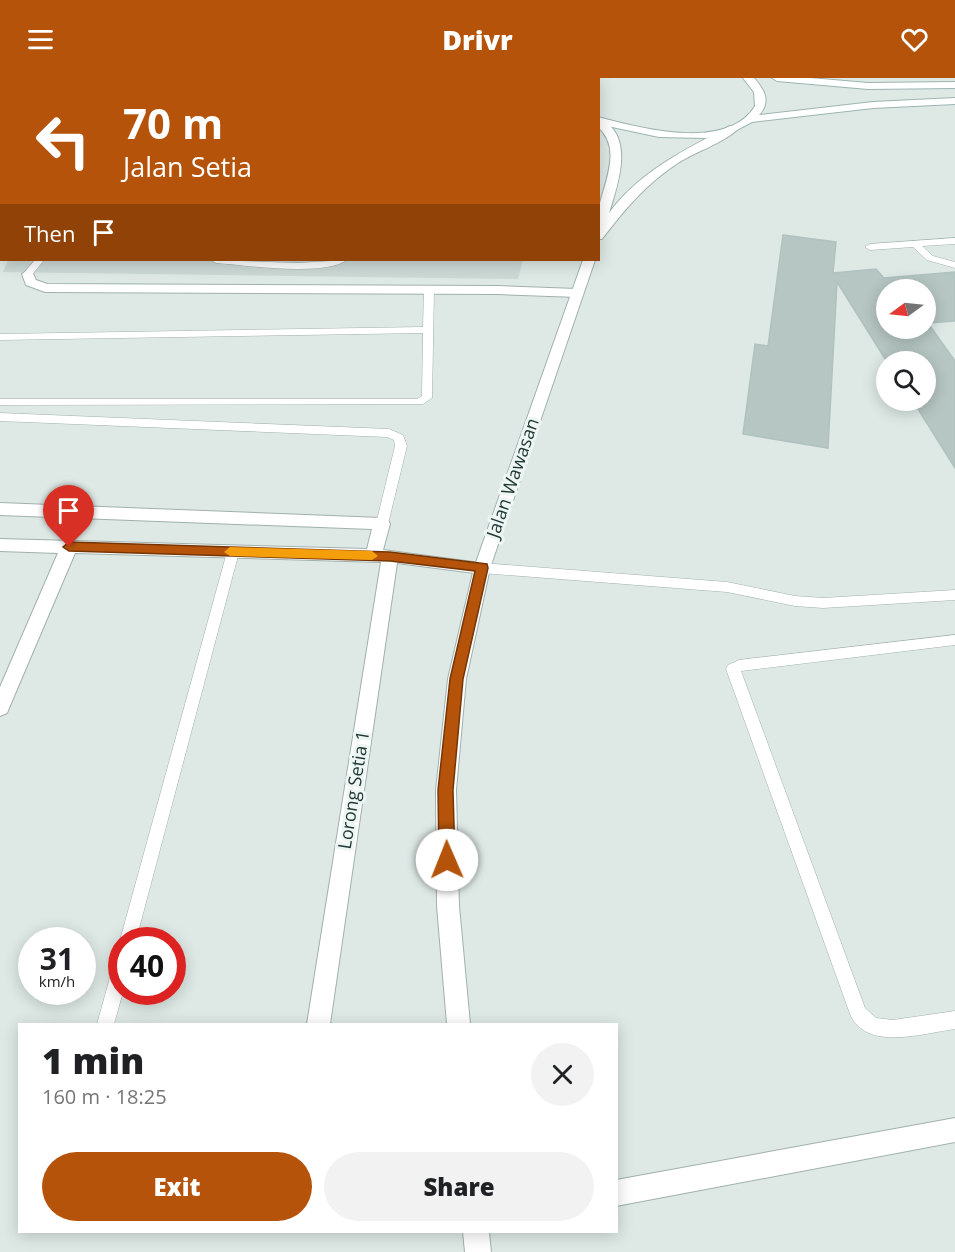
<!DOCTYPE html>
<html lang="en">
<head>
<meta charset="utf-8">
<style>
	:root { --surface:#fff; --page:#f2f2f2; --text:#202124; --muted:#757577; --accent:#b45309 }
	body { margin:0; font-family:"Open Sans",sans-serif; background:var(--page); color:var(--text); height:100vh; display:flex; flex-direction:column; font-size:22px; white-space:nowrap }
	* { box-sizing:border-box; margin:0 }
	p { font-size:20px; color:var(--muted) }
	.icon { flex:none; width:33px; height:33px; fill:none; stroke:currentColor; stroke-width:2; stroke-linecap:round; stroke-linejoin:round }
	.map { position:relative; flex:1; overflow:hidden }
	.side { position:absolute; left:18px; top:945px; width:600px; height:210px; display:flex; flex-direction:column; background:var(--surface); border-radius:0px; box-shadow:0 3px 15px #0003 }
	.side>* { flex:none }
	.banner { position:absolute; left:0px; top:0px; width:600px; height:183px; box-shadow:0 3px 15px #0003; background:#b45309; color:#fff; overflow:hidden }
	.needle { width:39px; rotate:255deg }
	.controls { position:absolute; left:876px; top:201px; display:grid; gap:12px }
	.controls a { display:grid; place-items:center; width:60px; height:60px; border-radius:50%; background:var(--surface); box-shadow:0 3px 15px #0003; font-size:30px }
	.speed { position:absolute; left:18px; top:849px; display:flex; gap:12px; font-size:30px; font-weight:700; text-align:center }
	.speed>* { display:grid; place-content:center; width:78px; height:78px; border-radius:50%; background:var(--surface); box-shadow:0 3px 15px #0003; line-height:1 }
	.speed small { font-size:15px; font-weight:400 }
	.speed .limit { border:9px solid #d22; background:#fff; color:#111 }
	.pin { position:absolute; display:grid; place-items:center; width:51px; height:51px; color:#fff; margin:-62px -26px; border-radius:50% 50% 50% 0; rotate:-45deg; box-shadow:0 0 6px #0007 }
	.pin .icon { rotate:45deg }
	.me { position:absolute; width:66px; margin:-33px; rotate:359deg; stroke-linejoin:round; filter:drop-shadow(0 0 4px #0008) }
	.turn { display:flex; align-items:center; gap:21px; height:126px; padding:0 24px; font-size:27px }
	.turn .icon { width:78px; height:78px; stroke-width:2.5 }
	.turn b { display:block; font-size:42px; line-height:51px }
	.then { display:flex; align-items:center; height:57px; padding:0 24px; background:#0003; gap:12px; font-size:22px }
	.round { display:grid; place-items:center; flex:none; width:63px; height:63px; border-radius:32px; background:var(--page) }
	.head { display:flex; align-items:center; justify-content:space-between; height:102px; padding:0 24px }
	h1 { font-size:36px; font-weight:800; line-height:45px }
	.button { display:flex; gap:12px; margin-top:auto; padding:12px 24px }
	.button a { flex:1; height:69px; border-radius:36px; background:var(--accent); color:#fff; font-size:24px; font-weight:800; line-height:69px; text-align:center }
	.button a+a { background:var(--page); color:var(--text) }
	header { display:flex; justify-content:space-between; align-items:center; height:78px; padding:0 24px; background:var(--accent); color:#fff; font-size:27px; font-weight:800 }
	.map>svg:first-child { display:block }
	.built { fill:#ccd9d5 }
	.building { fill:#b6c6c2; stroke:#b0c2be; stroke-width:1.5; fill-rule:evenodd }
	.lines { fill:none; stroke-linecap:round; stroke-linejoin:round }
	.service-casing { stroke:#a1b0ad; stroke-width:1 }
	.minor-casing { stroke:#a1b0ad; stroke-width:2 }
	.tertiary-casing { stroke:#a1b0ad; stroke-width:2 }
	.secondary-casing { stroke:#9db4b0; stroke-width:2 }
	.service { fill:#fff; fill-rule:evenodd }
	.minor { fill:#fff; fill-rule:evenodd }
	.tertiary { fill:#fff; fill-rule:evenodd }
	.secondary { fill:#fff; fill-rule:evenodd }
	.route { fill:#b45309; stroke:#753606; stroke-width:1.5 }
	.slow { fill:#f59e0b }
	.labels { text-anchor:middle; stroke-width:6; stroke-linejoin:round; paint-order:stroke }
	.street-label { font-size:18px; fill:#203835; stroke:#eef6f3 }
</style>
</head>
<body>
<header><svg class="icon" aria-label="menu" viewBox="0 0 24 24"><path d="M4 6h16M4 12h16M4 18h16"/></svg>Drivr<svg class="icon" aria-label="heart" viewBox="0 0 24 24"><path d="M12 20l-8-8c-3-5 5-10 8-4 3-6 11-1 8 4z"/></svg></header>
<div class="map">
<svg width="955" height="1174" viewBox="0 0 955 1174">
	<rect width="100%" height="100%" fill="#dee9e6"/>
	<path class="built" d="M8,182H523L518,201L3,194Z"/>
	<path class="building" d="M783,157L836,164L833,195L876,191L884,200L955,194V243L928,245L955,283V390L918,331L924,330L919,322H926V284H887L837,204L828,370L743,356L755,266L768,268ZM886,212H926V250H886Z"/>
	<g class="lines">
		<g class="service-casing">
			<path id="service" d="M54,0H62L54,2Z
				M205,0H213L205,2Z
				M0,48H2V52H0Z
				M0,125H2L0,131Z
				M955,160V166L922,168L933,178L955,184V190L927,182L913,169L870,172L865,169L870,166Z
				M35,182H44L31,198H25L23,196Z
				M211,182L298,185L347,182C323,199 246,187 216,185Z
				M429,209L434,212L432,320L423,326L0,327V321H417L422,318L423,255L0,262V256L423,249L424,212Z
				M0,335L389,351L403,357L407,368L388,446L382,450L376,446L395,368L394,362L387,359L0,343Z
				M233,470L239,474L136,862H122V866L120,862L227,474Z
				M482,485L727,504L795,518L823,520L955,512V522L823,530L795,528L727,514L482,495L476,490Z
				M955,557V567L741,593L865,930L876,940L893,942L955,933V951C924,955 866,974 850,936L726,591L728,587L739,582Z
				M122,877L123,914L114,946H97L114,885L116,879Z"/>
		</g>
		<g class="minor-casing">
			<path id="minor" d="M28,192L32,193L36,202L47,206L498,208L577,211L583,215L577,219L498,216L45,214L26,207L22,196Z
				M0,425L382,440L388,442L390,446L383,472L488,486L490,490L488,494L482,496L397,485L330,946H307L381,484L75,475L9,630L7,635L0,638V609L58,475L0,473V461L367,471L372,451L0,437Z
				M955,1040V1064L616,1128V1102Z"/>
		</g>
		<g class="tertiary-casing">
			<path id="tertiary" d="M598,40C636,56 618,106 609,135C639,94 686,71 730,48L739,50C724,65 697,73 678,85C646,106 625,131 602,161H598C598,151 597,139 599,129C605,103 622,70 598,49Z
				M583,182H595L490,490L466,601L456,712L459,828L470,946H447L437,828L436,712L448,601L474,490Z
				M463,1154H489L491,1174H465Z"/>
		</g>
		<g class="secondary-casing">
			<path id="secondary" d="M225,0H245L246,2H226Z
				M554,0H567L553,2Z
				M571,0H581L570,2Z
				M743,0H754C765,12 771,24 759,37L873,24L955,20V26L873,30L752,44L731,55L706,60L659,59L598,46V39C640,50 727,74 755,28L754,14Z
				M772,0H810L868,5L955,4V10L868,11L777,3Z"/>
		</g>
		<use href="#service" class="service"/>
		<use href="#minor" class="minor"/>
		<use href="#tertiary" class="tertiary"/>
		<use href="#secondary" class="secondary"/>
	</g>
	<path class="route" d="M69,464L390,474L487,486L488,490L463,601L453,712L455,782L452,787L447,789L441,787L439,782L438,712L450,601L475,493L390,483L69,473L63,469Z"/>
	<path class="slow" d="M230,469L372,473L378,478L372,482L230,478L224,474Z"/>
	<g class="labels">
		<g class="street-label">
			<text transform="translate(513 400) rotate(-71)" y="6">Jalan Wawasan</text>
			<text transform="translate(354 712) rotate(-81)" y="6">Lorong Setia 1</text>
		</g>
	</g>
</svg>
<div class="controls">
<a><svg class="needle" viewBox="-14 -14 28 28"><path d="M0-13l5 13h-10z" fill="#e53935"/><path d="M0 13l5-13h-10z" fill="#757577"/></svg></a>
<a><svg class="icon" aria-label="search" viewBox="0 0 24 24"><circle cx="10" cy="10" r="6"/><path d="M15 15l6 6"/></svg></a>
</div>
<div class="speed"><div>31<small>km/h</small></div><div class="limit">40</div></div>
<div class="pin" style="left:69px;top:469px;background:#d93025"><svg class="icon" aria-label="arrive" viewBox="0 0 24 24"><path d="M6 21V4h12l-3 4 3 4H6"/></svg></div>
<svg class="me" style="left:447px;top:782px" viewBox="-20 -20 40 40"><circle r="19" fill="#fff"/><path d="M0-13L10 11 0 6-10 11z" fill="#b45309"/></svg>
<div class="banner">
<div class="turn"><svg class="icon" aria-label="left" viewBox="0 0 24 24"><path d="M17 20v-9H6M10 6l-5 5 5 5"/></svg><div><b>70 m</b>Jalan Setia</div></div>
<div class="then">Then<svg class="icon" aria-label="arrive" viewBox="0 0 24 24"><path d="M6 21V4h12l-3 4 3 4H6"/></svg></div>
</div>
<section class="side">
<div class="head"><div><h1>1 min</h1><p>160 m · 18:25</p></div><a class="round"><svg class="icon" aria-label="close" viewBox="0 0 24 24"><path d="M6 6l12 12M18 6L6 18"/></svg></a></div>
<div class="button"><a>Exit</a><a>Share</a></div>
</section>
</div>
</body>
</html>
